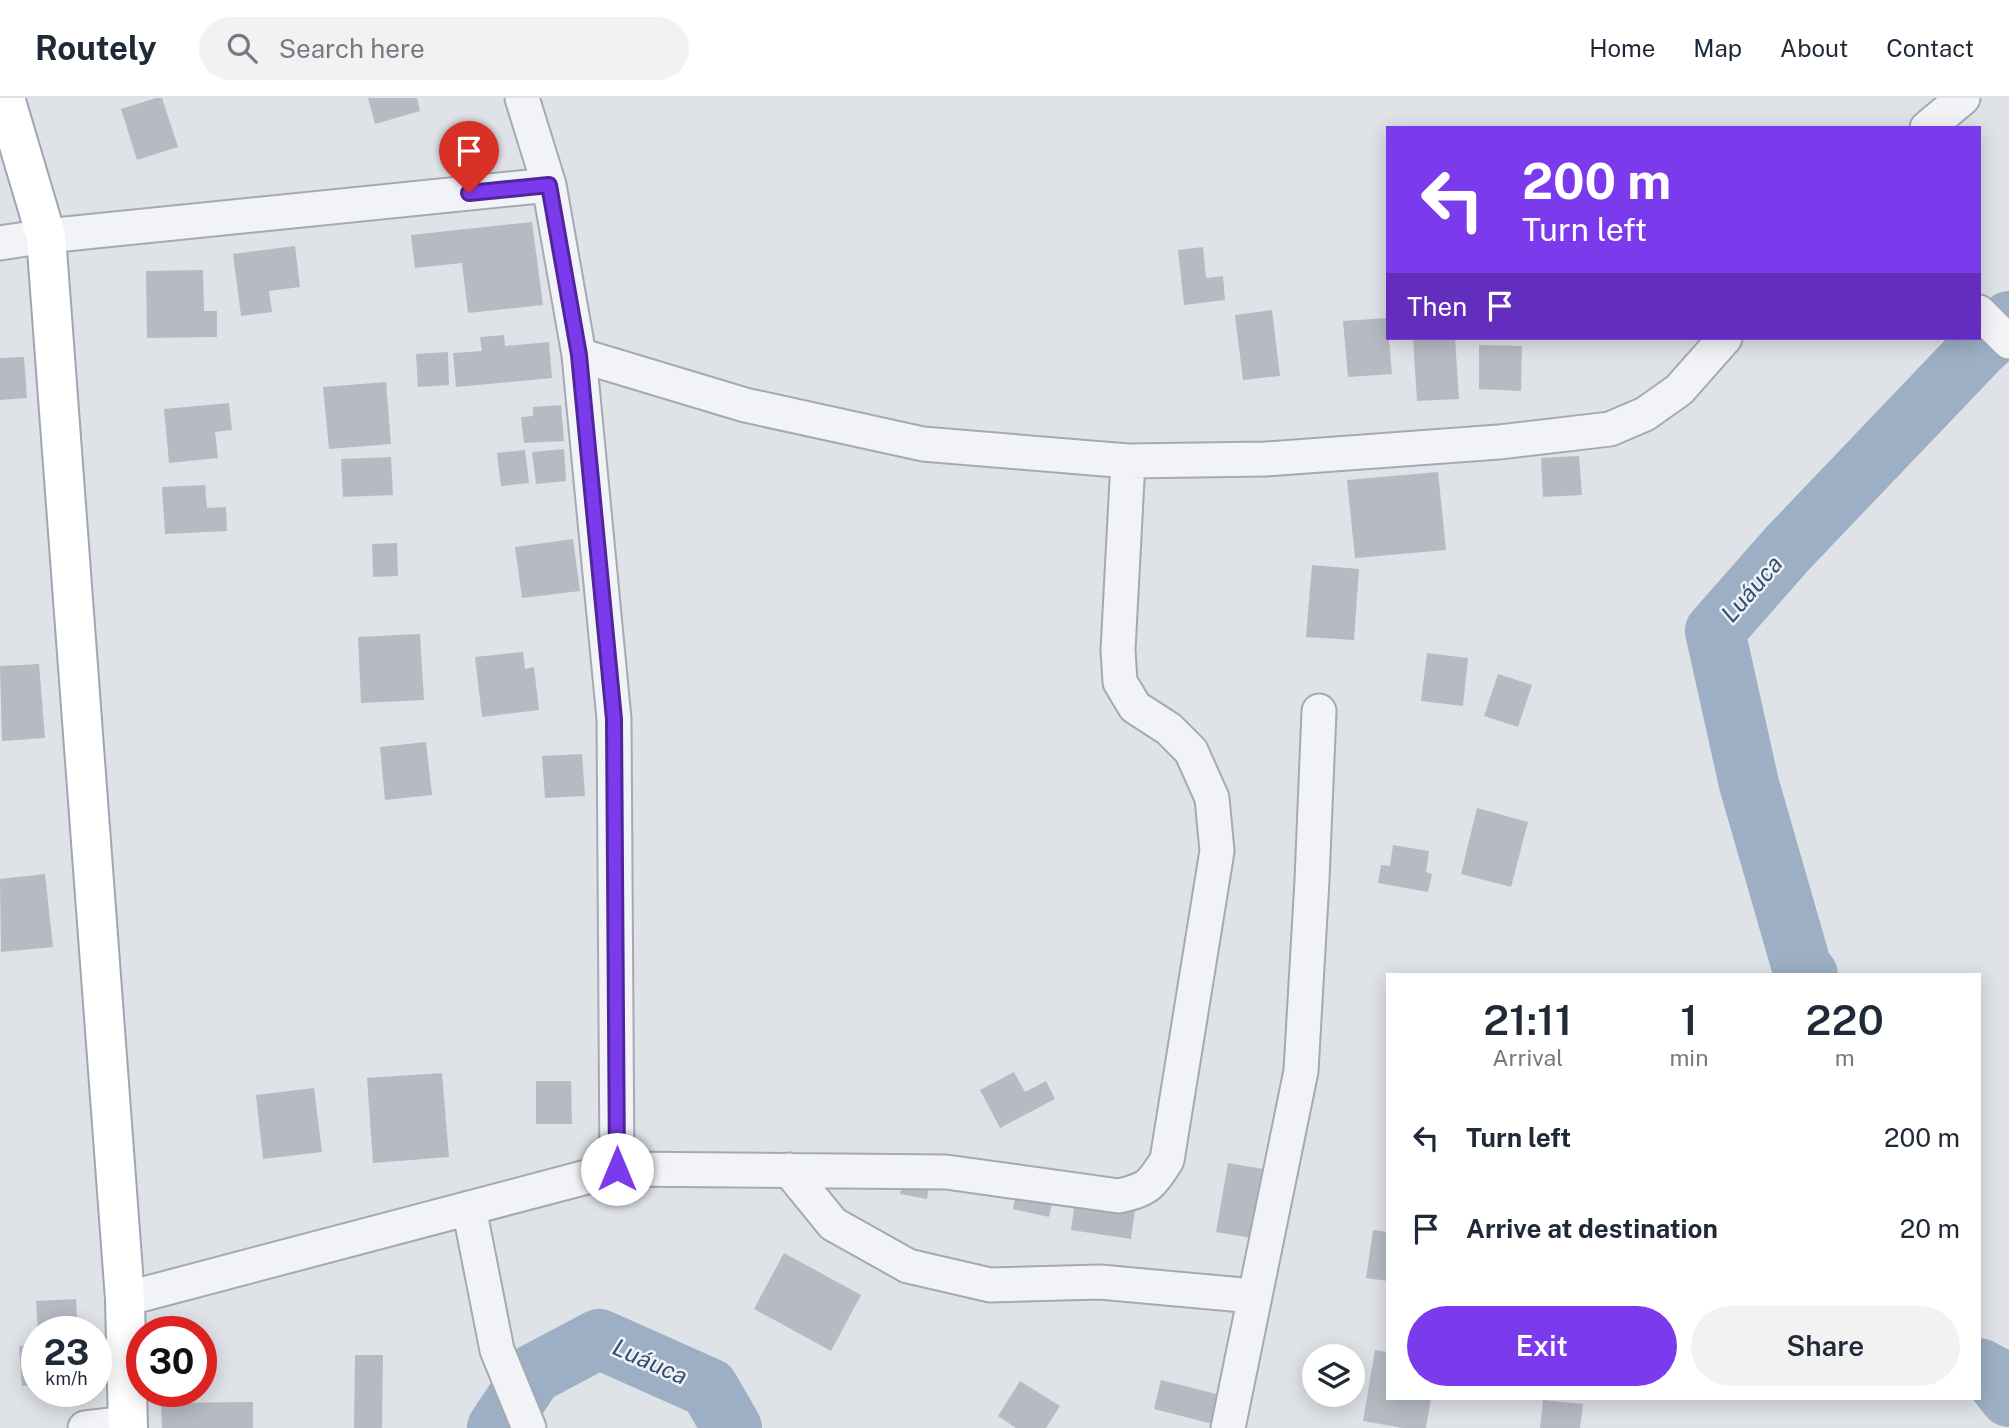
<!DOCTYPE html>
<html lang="en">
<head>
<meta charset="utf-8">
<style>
	:root { --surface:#fff; --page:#f2f2f3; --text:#1f2937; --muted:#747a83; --line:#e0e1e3; --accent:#7c3aed }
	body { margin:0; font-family:"Public Sans",sans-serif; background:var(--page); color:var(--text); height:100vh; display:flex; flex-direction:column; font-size:26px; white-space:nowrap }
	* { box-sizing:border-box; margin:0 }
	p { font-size:23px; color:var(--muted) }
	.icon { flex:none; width:38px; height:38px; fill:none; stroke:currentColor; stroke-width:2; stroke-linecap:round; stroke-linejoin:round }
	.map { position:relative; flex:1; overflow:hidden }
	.drawer { position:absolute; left:1386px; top:875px; width:595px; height:427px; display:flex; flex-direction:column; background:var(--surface); border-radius:0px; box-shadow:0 4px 18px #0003 }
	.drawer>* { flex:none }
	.top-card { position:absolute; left:1386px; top:28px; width:595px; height:214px; border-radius:0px; box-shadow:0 4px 18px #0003; background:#7c3aed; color:#fff; overflow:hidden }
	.fabs { position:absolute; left:1302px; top:1246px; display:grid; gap:14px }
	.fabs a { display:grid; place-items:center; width:63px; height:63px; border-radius:50%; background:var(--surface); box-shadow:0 4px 18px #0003; font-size:35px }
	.speed { position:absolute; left:21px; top:1218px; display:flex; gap:14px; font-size:35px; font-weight:700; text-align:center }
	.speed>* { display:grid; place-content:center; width:91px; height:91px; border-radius:50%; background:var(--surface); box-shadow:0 4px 18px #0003; line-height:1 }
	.speed small { font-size:18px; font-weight:400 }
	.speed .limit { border:10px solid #d22; background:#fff; color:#111 }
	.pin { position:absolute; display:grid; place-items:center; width:60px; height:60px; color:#fff; margin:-72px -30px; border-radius:50% 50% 50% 0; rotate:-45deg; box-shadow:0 0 7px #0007 }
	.pin .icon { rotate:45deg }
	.me { position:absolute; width:77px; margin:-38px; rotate:0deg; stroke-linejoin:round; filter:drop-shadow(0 0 5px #0008) }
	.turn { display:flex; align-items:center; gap:24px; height:147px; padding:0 21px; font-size:32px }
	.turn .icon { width:91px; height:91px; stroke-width:2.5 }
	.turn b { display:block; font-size:49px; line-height:60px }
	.then { display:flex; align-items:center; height:66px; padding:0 21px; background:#0003; gap:14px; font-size:26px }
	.eta { display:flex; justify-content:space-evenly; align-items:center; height:119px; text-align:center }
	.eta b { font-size:42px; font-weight:600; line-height:49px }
	.primary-button { display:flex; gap:14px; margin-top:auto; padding:14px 21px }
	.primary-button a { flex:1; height:80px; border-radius:42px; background:var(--accent); color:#fff; font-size:28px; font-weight:600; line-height:80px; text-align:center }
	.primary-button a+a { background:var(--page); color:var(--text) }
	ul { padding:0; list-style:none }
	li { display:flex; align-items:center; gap:21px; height:91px; padding:0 21px }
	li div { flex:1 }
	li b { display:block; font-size:26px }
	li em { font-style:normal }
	header { display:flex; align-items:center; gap:42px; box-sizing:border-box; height:98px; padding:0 35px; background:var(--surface); border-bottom:2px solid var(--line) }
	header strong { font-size:33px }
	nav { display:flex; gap:38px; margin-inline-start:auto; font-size:24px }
	.search { width:490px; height:63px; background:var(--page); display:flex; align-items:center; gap:18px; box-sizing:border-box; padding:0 24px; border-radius:38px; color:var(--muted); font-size:26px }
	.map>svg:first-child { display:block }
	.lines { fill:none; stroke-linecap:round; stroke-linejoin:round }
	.river { stroke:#9cafc4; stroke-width:60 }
	.building { fill:#b6bbc3 }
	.minor-casing { stroke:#a5a9b1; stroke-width:37 }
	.primary-casing { stroke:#9fa6b2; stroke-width:42 }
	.minor { stroke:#f1f3f6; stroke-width:33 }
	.primary { stroke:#fff; stroke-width:38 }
	.route-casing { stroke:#51269a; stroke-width:18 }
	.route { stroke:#7c3aed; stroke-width:12 }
	.labels { text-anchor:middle; stroke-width:5; stroke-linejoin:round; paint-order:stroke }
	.water-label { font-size:24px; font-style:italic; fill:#364e6d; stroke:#eef1f5 }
</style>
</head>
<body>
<header>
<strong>Routely</strong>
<div class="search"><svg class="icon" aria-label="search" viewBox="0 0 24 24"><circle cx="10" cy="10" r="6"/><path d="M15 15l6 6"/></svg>Search here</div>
<nav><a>Home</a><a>Map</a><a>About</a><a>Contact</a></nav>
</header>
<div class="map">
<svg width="2009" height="1330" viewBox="0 0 2009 1330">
	<rect width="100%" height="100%" fill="#dfe2e7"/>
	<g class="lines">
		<path class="river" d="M1808,877L1802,870L1749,686L1715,533L1788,450L1979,250L2009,223
			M1979,1270L1992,1277L2009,1299
			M497,1330L533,1276L599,1241L709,1290L732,1330"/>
	</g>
	<path class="building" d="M156,0H162L178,49L137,62L121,11Z
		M368,0H417L420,13L375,26Z
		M532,124L543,207L468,215L462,165L415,170L411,137Z
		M295,148L300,189L269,193L272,214L241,218L233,156Z
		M1203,149L1206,180L1223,178L1225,202L1184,207L1178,152Z
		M203,172L204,213H217V239L147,240L146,173Z
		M1272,212L1280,278L1243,282L1235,217Z
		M1387,220L1392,276L1348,279L1343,223Z
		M504,237L505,248L549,244L552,280L456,289L453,255L482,253L480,239Z
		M1413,240H1455L1459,301L1417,303Z
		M1479,247L1522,248L1521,293L1479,291Z
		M448,254L449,287L418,289L416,256Z
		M24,259L27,300L0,302V260Z
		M386,284L391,346L329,351L323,289Z
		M229,305L232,332L215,334L218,360L169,365L164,311Z
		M561,307L564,343L524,345L521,319L533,318V309Z
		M564,351L566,383L536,386L532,354Z
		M525,352L529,385L501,388L497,355Z
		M1579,358L1582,397L1543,399L1541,360Z
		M391,359L393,397L343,399L341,361Z
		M1438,374L1446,452L1355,460L1347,382Z
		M205,387L207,410L226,409L227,433L165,436L162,389Z
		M573,441L580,493L522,500L515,449Z
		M397,445L398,478L373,479L372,446Z
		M1312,467L1359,471L1354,542L1306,539Z
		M420,536L424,602L361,605L358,539Z
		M523,554L525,571L534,569L539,612L482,619L475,559Z
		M1427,555L1468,560L1463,608L1421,603Z
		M39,566L45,640L2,643L0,568Z
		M1498,576L1532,587L1518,629L1484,618Z
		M426,644L432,697L385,702L380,649Z
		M582,656L585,698L545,700L542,658Z
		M1477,710L1528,724L1511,789L1461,776Z
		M1393,747L1429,753L1426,774L1432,776L1428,794L1378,785L1381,767L1390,768Z
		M45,776L53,849L1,854L0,781Z
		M1014,974L1025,994L1046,983L1055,1001L1000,1030L980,992Z
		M442,975L449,1059L373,1065L367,980Z
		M536,983H571L572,1026H536Z
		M314,990L322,1054L263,1061L256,997Z
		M907,1057L934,1061L927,1101L900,1096Z
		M1228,1065L1263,1071L1251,1140L1216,1134Z
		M1022,1069L1059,1077L1049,1119L1013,1111Z
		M1078,1080L1138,1090L1131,1141L1071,1132Z
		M1373,1132L1388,1134V1183L1366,1180Z
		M784,1155L861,1197L831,1253L754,1211Z
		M76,1201L78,1234H38L36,1203Z
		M37,1247V1287L22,1288L19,1248Z
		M1375,1252L1388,1254V1300H1431L1426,1330H1403L1363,1323Z
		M355,1257H383L382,1330H354Z
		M1161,1282L1220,1297L1213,1326L1154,1311Z
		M1020,1283L1060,1308L1046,1330H1016L998,1318Z
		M1543,1302L1583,1306L1580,1330H1540Z
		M253,1304V1330H162L161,1305Z"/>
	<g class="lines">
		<g class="minor-casing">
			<path id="minor" d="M1927,30L1963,0
				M0,145L46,138L549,87
				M1979,214L2009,244
				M579,257L745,307L923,346L1128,363L1266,361L1499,344L1610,331L1645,316L1679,292L1725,240
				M617,1071L946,1074L1119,1098C1149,1091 1150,1088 1167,1062L1217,753L1212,700L1191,653L1169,631L1135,609L1120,584L1118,552L1128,363
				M789,1072L833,1126L908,1168L990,1187L1100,1184L1254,1198
				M469,1110L497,1252L529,1330
				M125,1201L617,1071L614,621L579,257L549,87L522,0
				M85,1330L128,1325
				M1228,1330L1301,973L1312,782L1319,613"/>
		</g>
		<g class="primary-casing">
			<path id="primary" d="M5,0L46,138L125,1201L128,1330"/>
		</g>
		<use href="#minor" class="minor"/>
		<use href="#primary" class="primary"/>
	</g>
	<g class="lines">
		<g class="route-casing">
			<path id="route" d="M469,95L549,87L579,257L614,621L617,1071"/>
		</g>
		<use href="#route" class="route"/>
	</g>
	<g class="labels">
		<g class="water-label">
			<text transform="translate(1752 491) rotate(-49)" y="8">Luáuca</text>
			<text transform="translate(650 1264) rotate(24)" y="8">Luáuca</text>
		</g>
	</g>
</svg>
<div class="fabs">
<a><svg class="icon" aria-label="layers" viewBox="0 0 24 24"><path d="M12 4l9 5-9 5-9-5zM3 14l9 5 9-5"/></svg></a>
</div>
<div class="speed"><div>23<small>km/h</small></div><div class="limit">30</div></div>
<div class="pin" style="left:469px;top:95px;background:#d93025"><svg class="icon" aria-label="arrive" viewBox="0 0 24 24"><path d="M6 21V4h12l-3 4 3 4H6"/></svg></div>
<svg class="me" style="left:617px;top:1071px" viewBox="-20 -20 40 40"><circle r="19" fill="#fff"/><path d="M0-13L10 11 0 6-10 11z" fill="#7c3aed"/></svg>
<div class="top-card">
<div class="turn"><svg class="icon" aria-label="left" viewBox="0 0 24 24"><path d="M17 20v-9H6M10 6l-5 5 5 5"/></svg><div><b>200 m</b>Turn left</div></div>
<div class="then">Then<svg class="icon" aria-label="arrive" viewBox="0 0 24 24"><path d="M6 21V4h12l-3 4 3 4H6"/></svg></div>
</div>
<section class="drawer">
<div class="eta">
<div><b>21:11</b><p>Arrival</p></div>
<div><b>1</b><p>min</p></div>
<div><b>220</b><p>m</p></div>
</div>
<ul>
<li><svg class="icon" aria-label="left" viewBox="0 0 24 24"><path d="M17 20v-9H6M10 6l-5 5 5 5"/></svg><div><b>Turn left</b></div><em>200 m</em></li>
<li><svg class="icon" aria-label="arrive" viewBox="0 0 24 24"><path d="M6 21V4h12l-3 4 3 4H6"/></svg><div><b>Arrive at destination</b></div><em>20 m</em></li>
</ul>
<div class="primary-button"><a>Exit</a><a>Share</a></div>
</section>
</div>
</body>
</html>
